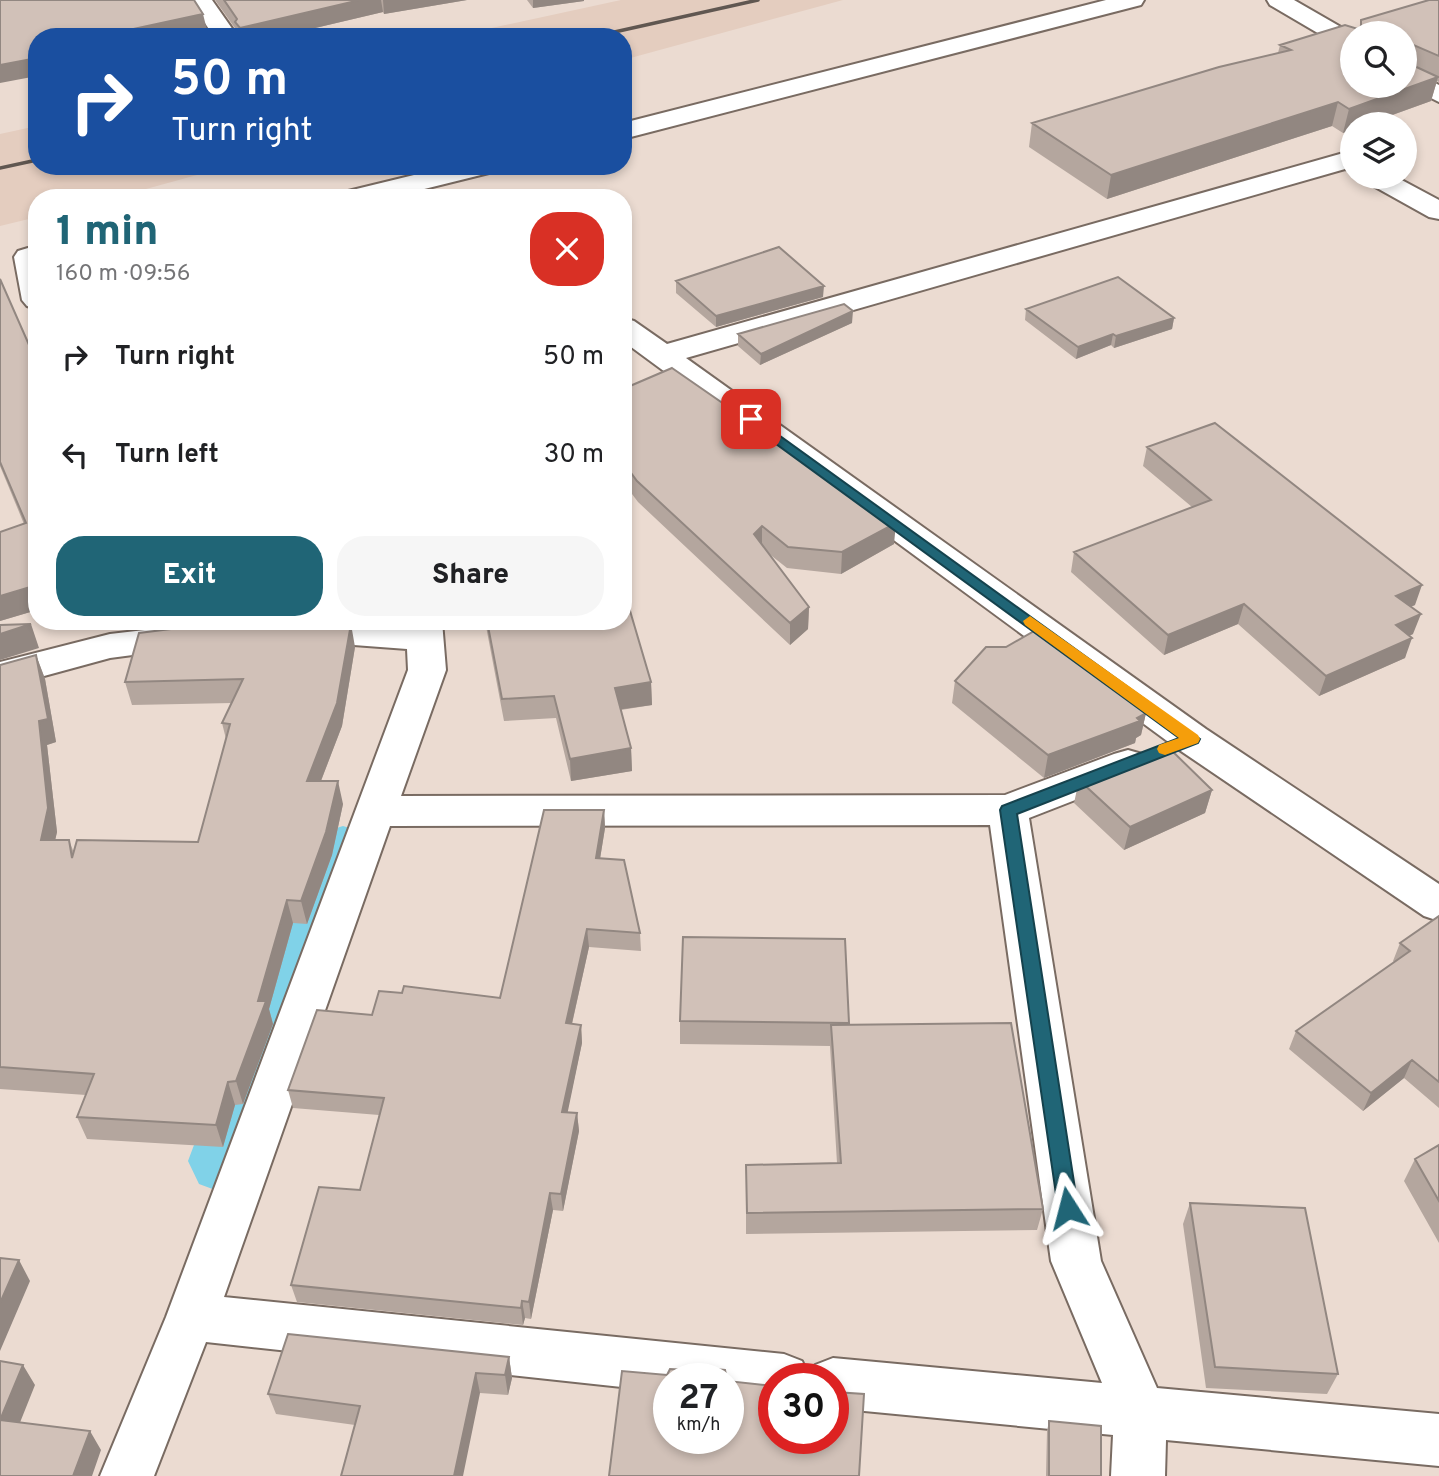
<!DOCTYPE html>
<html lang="en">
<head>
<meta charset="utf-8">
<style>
	:root { --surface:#fff; --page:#f6f6f6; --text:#202124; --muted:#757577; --accent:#206576 }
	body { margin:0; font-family:Overpass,sans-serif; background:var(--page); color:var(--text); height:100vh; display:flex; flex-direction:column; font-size:26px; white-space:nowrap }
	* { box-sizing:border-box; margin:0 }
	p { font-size:23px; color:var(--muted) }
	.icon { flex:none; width:38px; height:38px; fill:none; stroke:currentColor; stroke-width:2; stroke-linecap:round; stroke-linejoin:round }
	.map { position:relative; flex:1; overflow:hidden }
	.panel { position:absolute; left:28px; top:189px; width:604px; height:441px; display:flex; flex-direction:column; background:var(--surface); border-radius:28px; box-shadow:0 4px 10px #0003 }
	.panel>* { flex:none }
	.hud { position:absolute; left:28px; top:28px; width:604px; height:147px; border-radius:28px; box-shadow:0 4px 10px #0003; background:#1a4fa0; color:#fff; overflow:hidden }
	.tools { position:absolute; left:1340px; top:21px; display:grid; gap:14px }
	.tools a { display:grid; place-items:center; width:77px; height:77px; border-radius:50%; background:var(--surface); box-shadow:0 4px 10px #0003; font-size:35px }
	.speed { position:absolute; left:653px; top:1363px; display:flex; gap:14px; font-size:35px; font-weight:700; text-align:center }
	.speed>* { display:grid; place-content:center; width:91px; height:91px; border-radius:50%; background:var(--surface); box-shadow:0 4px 10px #0003; line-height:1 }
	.speed small { font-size:18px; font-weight:400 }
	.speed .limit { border:10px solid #d22; background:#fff; color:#111 }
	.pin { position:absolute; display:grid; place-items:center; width:60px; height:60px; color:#fff; margin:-30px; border-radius:14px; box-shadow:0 4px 10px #0006 }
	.me { position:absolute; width:77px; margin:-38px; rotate:351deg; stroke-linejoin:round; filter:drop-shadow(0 0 5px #0008) }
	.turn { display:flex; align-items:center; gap:24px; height:147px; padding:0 28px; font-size:32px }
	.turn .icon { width:91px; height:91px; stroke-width:2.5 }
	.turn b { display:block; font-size:49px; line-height:60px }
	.round { display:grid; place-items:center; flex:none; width:74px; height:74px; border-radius:28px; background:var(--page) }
	.head { display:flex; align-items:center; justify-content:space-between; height:119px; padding:0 28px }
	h1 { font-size:42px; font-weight:800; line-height:52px; color:var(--accent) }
	.button { display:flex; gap:14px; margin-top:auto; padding:14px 28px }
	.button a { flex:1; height:80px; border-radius:28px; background:var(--accent); color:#fff; font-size:28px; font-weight:800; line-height:80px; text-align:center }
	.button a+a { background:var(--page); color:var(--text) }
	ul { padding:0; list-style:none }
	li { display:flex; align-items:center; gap:21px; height:98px; padding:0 28px }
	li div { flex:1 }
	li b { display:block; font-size:26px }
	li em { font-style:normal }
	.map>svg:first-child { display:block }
	.built { fill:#e4cdbf }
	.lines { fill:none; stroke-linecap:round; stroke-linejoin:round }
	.canal { fill:#80d2e8; fill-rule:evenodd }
	.minor-casing { stroke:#796b62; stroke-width:4 }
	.minor { fill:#fff; fill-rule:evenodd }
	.rail { stroke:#605751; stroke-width:3.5 }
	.wall { fill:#b4a69e }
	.shaded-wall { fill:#928781 }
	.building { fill:#d1c1b8; stroke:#928781; stroke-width:2; fill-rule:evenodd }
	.route { fill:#206576; stroke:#15424d; stroke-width:2 }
	.slow { fill:#f59e0b }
</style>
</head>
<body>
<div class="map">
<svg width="1439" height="1476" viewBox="0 0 1439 1476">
	<rect width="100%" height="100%" fill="#ebdbd1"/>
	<path class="built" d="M621,0H843L623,60V37H450Z
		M37,126V166H230L113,198H37V217L0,226V134Z"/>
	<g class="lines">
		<path class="canal" d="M343,826L366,833L376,850L326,980L264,1161L253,1184L226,1194L199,1184L188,1161L256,980L310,850L320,833Z"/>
		<g class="minor-casing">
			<path id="minor" d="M190,0H212L238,37H214Z
				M1106,0H1144L1141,5L623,139V123Z
				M1267,0H1294L1353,34V51L1345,49L1270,5Z
				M1405,68L1439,85V102L1405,85Z
				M1347,152L1353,154V171L1345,169L686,358L1206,729L1439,884V921L1424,916L1178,749L623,341V318L634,321L667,344Z
				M451,166H497L493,172L388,198H341L344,192Z
				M1364,177H1396L1439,200V219L1429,217L1368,183Z
				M28,248L37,251V309L27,306L22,300L14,257L18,251Z
				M287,621L406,624V621H442L446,670L401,796L1005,795L1114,754L1128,750L1142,754L1148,764L1142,774L1029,818L1101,1261L1157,1388L1439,1414V1466L1166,1440L1165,1476H1111L1113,1435L833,1408V1379H774V1403L728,1398V1379H668V1392L206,1342L154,1476H100L166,1317L408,670L407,649L300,641L287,638L282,629ZM990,825L1051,1261L1102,1383L833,1358L815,1365L809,1377L802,1361L784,1354L224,1297L390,826Z
				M188,625L201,628L206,637L201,646L110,658L0,688V662L110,634Z"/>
		</g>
		<use href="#minor" class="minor"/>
		<path class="rail" d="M592,37L758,0
			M0,168L37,160"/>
	</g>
	<path class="wall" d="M215,0H467L384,14L383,12L277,37H238L237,31Z
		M527,0H584V1L533,8Z
		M1439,0V82L1437,81L1431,101L1343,133L1332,126L1107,199L1029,147L1032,123L1278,53L1280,45L1359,29L1361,20Z
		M0,279L37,610L0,621V532L24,524L0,466Z
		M676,281L823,297L716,327L676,293Z
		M1026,309L1174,318L1172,329L1114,348L1111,345L1076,359L1025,320Z
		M852,323L760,365L738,346V334Z
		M623,389L894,544L841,574L787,568L768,553L809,607L808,629L790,645L638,502L623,482Z
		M1147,447L1415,605L1410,607L1413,634L1409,636L1405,658L1319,696L1238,624L1164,655L1071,572L1074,552L1192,507L1143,466Z
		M485,621H623L651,682L652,705L621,710L631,748L632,771L571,781L556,718L504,721Z
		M355,647L342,726L321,781L343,804L332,855L307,924L293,923L269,1009L273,1024L243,1104L235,1105L223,1147L87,1139L77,1117L86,1095L0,1089V665L36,655L45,679L56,742L47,745L57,832L55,840H69L74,853L198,842L226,739L222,723L232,703L132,705L125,682Z
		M955,681L1146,713L1141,735L1136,738L1135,743L1044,778L952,703Z
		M1079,780L1212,790L1205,813L1124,850L1074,803Z
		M604,810L605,828L600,859L640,933L641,951L589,947L572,1024L581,1025L582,1043L567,1112L577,1113L579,1131L563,1211L553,1210L531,1319L525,1318L523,1325L297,1302L291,1285L360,1190L379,1115L293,1108L288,1090L372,1015L402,993L500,998Z
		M1439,916V1108L1404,1078L1363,1111L1289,1049L1296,1031L1394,962L1393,961L1400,943Z
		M845,939L849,1025L1043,1209L1037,1230L746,1234V1165L837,1163L830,1046L680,1044V1021Z
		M1439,1145V1243L1404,1181L1415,1159Z
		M1190,1203L1338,1374L1327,1394L1206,1388L1183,1224Z
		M509,1357L512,1378L508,1395L480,1393L355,1425L276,1414L268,1394Z
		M1049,1421L1101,1476H1046L1047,1431Z"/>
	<path class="shaded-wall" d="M360,0H381L383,12L277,37H242L240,28Z
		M383,0H467L384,14Z
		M533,0H584V1L533,8Z
		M203,14L207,30L178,37H130L129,30Z
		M37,58V76L0,83V65Z
		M1438,77L1431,101L1367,124H1353V129L1343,133L1349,109Z
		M1338,102L1332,126L1107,199L1111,175Z
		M824,286L823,297L716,327V316Z
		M853,311L852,323L760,365L761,354Z
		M1174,318L1172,329L1114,348L1116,336Z
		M1113,334L1111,345L1076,359L1078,347Z
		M37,425V440L32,426Z
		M896,523L894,544L841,574L842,552Z
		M762,526V547L754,534Z
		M37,585V610L0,621V596Z
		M1422,585L1415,605L1389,616L1396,596Z
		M1244,604L1238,624L1164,655L1168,635Z
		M809,607L808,629L790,645V623Z
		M1421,614L1413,634L1389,645L1396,625Z
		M31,624L39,648L0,660V634Z
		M351,624L355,647L342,726L312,804L307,781Z
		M1412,638L1405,658L1319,696L1326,676Z
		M36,655L45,679L56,742L47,745L57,832L50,863L41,840Z
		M651,682L652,705L616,710L615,688Z
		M1146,713L1141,735L1136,738L1135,743L1044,778L1048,755L1137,718Z
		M631,748L632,771L571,781L570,759Z
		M338,781L343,804L332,855L307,924L301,901Z
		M1212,790L1205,813L1124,850L1130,827Z
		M604,810L605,828L597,877L596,858Z
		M287,900L293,923L269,1009L273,1024L243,1104L236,1081Z
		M587,929L589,947L568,1041L566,1023Z
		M581,1025L582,1043L564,1130L562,1112Z
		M1412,1060L1404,1078L1363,1111L1371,1093Z
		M228,1082L235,1105L223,1147L216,1125Z
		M577,1113L579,1131L563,1211L561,1194Z
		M550,1193L553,1210L531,1319L529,1302Z
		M19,1260L30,1281L0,1351V1303Z
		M522,1301L525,1318L523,1325L521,1308Z
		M509,1357L512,1378L508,1395L505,1375Z
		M23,1365L35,1385L13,1440L0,1420Z
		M476,1373L480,1393L463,1476H454Z
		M90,1431L101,1450L92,1476H73Z"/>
	<path class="building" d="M0,0H194L203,14L129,30L133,37H37V58L0,65Z
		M224,0H360L240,28L235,22L237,19Z
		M1429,0H1439V56L1409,43L1410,64L1438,77L1349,109L1338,102L1111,175L1032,123L1219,67L1291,50L1280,45L1345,25L1361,30V20ZM1353,33H1405V86H1353Z
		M779,247L824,286L716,316L676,281Z
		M1118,277L1174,318L1116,336L1113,334L1078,347L1026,309Z
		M0,279L37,363V425L32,426L37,436V585L0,596V532L26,523L0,462Z
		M844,304L853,311L761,354L738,334Z
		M672,368L896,523L842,552L788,547L762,526L754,534L809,607L790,623L637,481L623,462V389Z
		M1215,423L1422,585L1396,596L1421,614L1396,625L1412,638L1326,676L1244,604L1168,635L1074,552L1211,500L1147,447Z
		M623,587L651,682L615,688L631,748L570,759L554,696L502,699L487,621H623Z
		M235,621H312L351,624L337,703L307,781H338L326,832L301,901L287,900L258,1001H266L236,1081L228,1082L216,1125L77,1117L94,1074L0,1067V665L36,655L48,719L39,721L48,808L41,840H69L72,858L77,840L198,842L230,724L222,723L243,679L125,682L139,633Z
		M31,624L0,634V625Z
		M1036,630L1146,713L1137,718L1140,721L1048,755L955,681L986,647H1006Z
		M1166,745L1212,790L1130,827L1079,780Z
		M544,810H604L596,858L624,860L640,933L587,929L566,1023L581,1025L562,1112L577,1113L561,1194L550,1193L529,1302L522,1301L521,1308L291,1285L319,1187L360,1190L384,1098L288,1090L317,1010L372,1015L379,991L402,993L404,986L500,998Z
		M1439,916V1082L1412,1060L1371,1093L1296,1031L1410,951L1400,943Z
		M683,937L845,939L849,1023L680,1021Z
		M1011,1023L1043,1209L747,1213L746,1165L841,1163L831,1025Z
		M1439,1145V1201L1415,1159Z
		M1190,1203L1305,1208L1338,1374L1215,1367Z
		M0,1258L19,1260L0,1303Z
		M288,1334L509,1357L505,1375L476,1373L454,1476H341L360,1406L268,1394Z
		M0,1361L23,1365L0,1420L90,1431L73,1476H0Z
		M690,1367L725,1370L727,1379H668V1438H728V1381L774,1386V1438H833V1385L835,1392L864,1394L859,1476H609L622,1371L667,1375L670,1369L690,1370Z
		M778,1376L811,1379H778Z
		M1049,1421L1101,1426V1476H1049Z"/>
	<path class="route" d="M751,415L1200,739L1198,743L1017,814L1078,1208L1075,1214L1068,1217L1061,1214L1058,1208L1000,810L1002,806L1179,738L746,422L744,419Z"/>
	<path class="slow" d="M1030,616L1198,735L1200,739L1198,743L1165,755L1159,753L1157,749L1159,745L1179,738L1025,625L1023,621Z"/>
</svg>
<div class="tools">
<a><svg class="icon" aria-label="search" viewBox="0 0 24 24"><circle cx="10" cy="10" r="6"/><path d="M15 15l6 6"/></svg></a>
<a><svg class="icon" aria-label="layers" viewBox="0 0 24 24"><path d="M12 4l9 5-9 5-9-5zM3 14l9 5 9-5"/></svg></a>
</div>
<div class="speed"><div>27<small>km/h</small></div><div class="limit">30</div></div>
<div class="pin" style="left:751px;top:419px;background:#d93025"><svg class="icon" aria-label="arrive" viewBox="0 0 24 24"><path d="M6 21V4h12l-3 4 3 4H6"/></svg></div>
<svg class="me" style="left:1068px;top:1208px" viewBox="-20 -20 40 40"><path d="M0-17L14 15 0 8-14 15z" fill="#206576" stroke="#fff" stroke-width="4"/></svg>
<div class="hud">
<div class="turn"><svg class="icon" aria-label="right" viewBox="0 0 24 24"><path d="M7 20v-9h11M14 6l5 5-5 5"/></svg><div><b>50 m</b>Turn right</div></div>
</div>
<section class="panel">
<div class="head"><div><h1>1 min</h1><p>160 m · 09:56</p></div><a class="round" style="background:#d93025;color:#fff"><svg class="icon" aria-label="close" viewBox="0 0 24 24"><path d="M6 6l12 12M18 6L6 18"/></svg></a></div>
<ul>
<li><svg class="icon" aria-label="right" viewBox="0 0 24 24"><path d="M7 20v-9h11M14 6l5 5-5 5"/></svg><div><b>Turn right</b></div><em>50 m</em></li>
<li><svg class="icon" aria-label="left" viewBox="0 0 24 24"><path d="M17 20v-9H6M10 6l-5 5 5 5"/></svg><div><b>Turn left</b></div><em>30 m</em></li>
</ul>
<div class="button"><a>Exit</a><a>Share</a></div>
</section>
</div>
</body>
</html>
